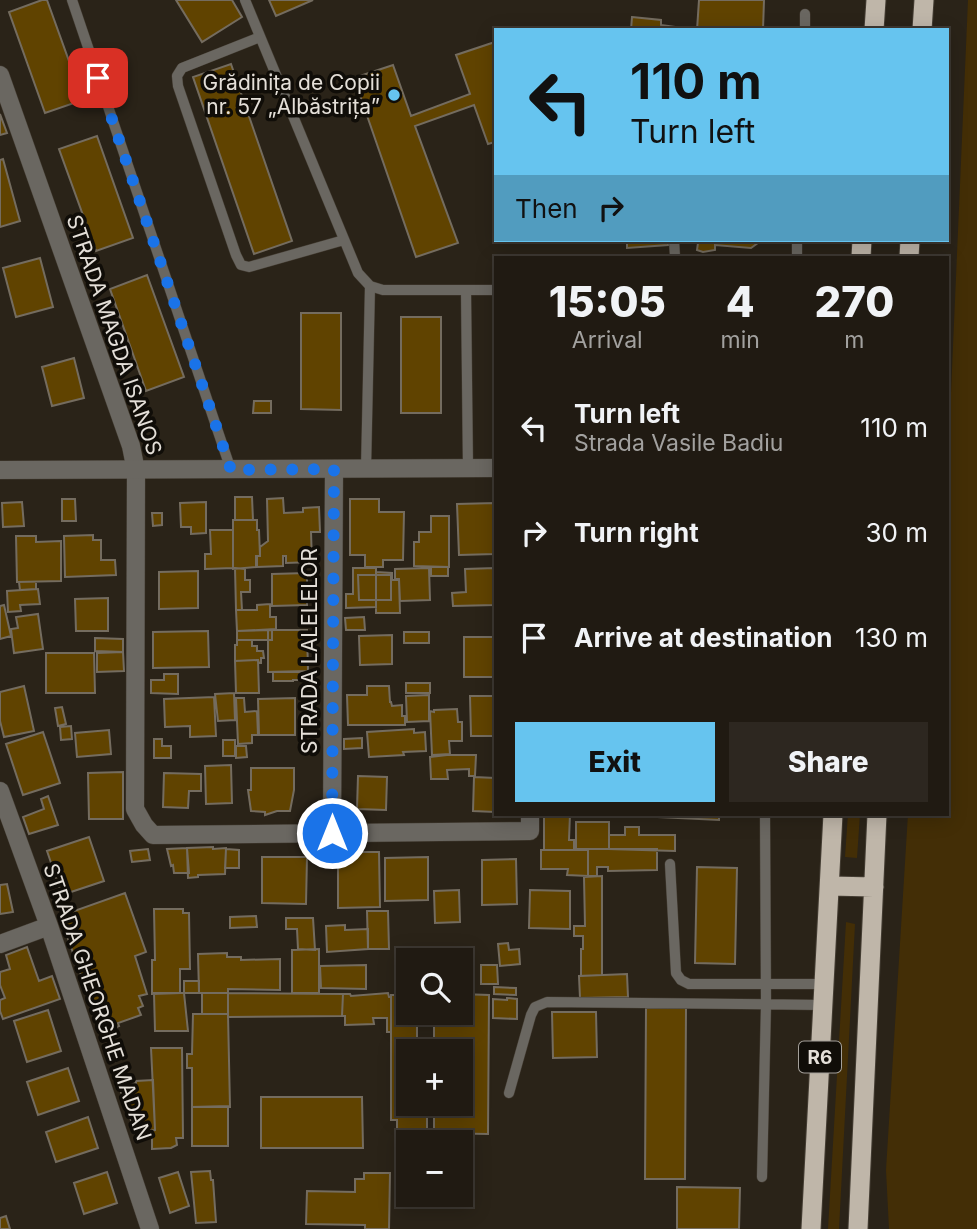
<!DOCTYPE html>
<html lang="en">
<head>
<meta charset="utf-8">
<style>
	:root { --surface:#201a12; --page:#2d2720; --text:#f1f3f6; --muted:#a2a19f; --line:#3d3832; --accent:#66c4ef }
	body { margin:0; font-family:Inter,sans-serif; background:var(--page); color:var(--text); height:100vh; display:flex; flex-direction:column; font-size:26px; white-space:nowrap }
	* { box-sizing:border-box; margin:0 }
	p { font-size:23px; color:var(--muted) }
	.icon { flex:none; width:38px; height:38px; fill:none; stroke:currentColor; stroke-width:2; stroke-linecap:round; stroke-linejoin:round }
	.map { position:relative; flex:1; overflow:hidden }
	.details { position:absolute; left:494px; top:256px; width:455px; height:560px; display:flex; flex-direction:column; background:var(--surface); border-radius:0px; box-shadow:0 4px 18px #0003,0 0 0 2px var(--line) }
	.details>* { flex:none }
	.top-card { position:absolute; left:494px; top:28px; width:455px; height:214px; border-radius:0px; box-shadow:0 4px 18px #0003,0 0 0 2px var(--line); background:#66c4ef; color:#111; overflow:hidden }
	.tools { position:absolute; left:396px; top:948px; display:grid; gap:14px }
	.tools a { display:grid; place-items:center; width:77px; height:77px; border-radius:0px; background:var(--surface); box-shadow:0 4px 18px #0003,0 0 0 2px var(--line); font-size:35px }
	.pin { position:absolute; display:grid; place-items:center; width:60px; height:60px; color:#fff; margin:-30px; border-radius:14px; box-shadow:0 4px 10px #0006 }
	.me { position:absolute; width:77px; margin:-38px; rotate:0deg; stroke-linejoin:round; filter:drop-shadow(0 0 5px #0008) }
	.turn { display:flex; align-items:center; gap:24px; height:147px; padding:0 21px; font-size:32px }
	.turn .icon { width:91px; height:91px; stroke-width:2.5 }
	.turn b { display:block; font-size:49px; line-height:60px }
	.then { display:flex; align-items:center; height:66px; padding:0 21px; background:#0003; gap:14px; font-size:26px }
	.eta { display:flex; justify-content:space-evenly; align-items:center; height:119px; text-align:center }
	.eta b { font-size:42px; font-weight:800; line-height:49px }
	.cta { display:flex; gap:14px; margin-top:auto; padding:14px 21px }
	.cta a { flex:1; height:80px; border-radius:0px; background:var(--accent); color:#111; font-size:28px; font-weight:800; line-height:80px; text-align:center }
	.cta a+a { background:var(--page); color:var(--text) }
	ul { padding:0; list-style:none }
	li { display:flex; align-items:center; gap:21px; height:105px; padding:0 21px }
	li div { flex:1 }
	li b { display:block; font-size:26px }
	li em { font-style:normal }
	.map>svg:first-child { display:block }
	.green { fill:#432e06 }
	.building { fill:#604300; stroke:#746c5f; stroke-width:2 }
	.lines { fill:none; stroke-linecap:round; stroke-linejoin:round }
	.service-casing { stroke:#443d33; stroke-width:11 }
	.minor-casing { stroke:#443d33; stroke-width:19 }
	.tertiary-casing { stroke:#443d33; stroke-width:19 }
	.trunk-casing { stroke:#443d33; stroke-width:21 }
	.service { stroke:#6a6761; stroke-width:10 }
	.minor { stroke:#6a6761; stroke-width:18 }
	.tertiary { stroke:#6a6761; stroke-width:18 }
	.trunk { stroke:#bfb6a9; stroke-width:19 }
	.route { stroke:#1a73e8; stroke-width:12; stroke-dasharray:0 21.6 }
	.poi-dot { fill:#66c4ef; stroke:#100d08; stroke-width:2.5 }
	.labels { text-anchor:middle; stroke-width:7; stroke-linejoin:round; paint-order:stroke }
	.shield { fill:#100d08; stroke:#a4a09a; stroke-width:2 }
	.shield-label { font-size:19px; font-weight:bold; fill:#e4dfd8 }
	.poi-label { font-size:21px; fill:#e4dfd8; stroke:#100d08; text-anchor:end }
	.street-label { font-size:21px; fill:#e4dfd8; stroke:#100d08 }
</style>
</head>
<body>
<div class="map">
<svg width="977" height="1229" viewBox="0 0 977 1229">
	<rect width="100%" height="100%" fill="#2a2318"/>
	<path class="green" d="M968,0H977V1229H889L886,1170L908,814H947V485Z
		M848,814H860L857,858L845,857Z
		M846,922L855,924L839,1229H828Z"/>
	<path class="building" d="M42,0H47L83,100L45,113L9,12Z
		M176,0H232L242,17L202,42Z
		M269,0H313L276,16Z
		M699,0H764L763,30H697Z
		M632,17L661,20V25L683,28L682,30H631Z
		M495,42V142L488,144L474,105L415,126L458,243L416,257L354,78L393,65L411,116L470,94L456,55Z
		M231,64L292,241L254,254L193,77Z
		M0,114L7,133L0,135Z
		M97,136L133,238L96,251L59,149Z
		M3,159L20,221L0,227V160Z
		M627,240H668V245L627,248Z
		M685,240H762L751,248L715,245V250L703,252L697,250L698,243H685Z
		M40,258L53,307L16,317L3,268Z
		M147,275L184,377L146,391L110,289Z
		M301,313H341V410L301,409Z
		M401,317H441V413H401Z
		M74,358L84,398L52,406L42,367Z
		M254,401H271V413H253Z
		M235,497H252L253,520H235Z
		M283,498L284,513L303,512V508L319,507L320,532H311L312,562L286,563V556H283V566L257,567V556H260V547L268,541L267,499Z
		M62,499H75L76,521H62Z
		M350,499H379V512H404L403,560H383V567H365V555H350Z
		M22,502L24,526L3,527L2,503Z
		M206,502V533L191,534V527H181L180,503Z
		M495,503V554L459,555L457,504Z
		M152,513H162V525L153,526Z
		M431,516H449V567L414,566V542H419V532H431Z
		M233,520H257V530H259L260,556H256V567L233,569Z
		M210,530H233V568L205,569V554H211Z
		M93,535V540H101V560H115L116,575L65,577L64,536Z
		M16,536H36V542L61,541V581L17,582Z
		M431,567H448V576H431Z
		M235,568L245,569V580H250V592H241L242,610H236Z
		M353,568H376V607L346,608V594H353Z
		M429,568L430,600L400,601L399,579H395V569Z
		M495,568V605L453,606L452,593L466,592L465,569Z
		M198,571V608L159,609V572Z
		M376,572L392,573V580H399L400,613H376Z
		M307,573V605L272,606V574Z
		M358,575H391V600H359Z
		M19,582H36V589L20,590Z
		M38,589L40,604L20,605L21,611L8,612L7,591Z
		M108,598V631H76L75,599Z
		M270,604V617H276V629L237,631L236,610H257V605Z
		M4,605L11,636L0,639V606Z
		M38,614L43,649L14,653L11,629L18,628L16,617Z
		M364,617L365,630H346L345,618Z
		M268,630H307L308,671L268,672Z
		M272,630V640H237V631Z
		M208,631L209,667L153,668V632Z
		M404,632H429V643H404Z
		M392,635V664L360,665L359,636Z
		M464,637H495V677H464Z
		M95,638L123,639V652L95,651Z
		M237,640H252V646H257V651H263L264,658H261V663H259L258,660L235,661V645H237Z
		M123,652L124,671L97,672V653Z
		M46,653H94L95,693H46Z
		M258,660L259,693H236L235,661Z
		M273,672H300V680H293V681H273Z
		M164,674H178V694L151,693V680H164Z
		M406,683H430V693H406Z
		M24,686L34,731L4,737L0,721V692Z
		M367,686H389L390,702H391L392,706L402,705V716H405V725H348L347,695H367Z
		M234,693L235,720L218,721L215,694Z
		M429,695V721L407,722L406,696Z
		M470,696H495V736H471Z
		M214,697L216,736L190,737V726L165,727L164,699Z
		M236,698H244L245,712L257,711L258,735H252V743L238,744Z
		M295,698V735H259L258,699Z
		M62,707L66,724L58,726L55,708Z
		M457,709L458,722H462V741H449L450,754L432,755L430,711L434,712V710Z
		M71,726L72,739L61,740L60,727Z
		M414,729V733L425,732L426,751L403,752L404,755L369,757L367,732Z
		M109,730L111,754L77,757L75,733Z
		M43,732L60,783L23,795L6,744Z
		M362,738V748L344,749V739Z
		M154,739H162V746H171V758H154Z
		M223,740H235V756H223Z
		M236,746H246L247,757L236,758Z
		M447,755H476L475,776H469V769L447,770L448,779H431L430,757Z
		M231,765L232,803L206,804L205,766Z
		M251,768H294V790L290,811H277L265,815V812L251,811L248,790H251Z
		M123,772V819H89L88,773Z
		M164,773L201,774V791H189L188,808L163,807Z
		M358,776L387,777L386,810L357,809Z
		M474,777L495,778V812L473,811Z
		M48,796L58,825L29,834L23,817L44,809L41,799Z
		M544,814H570L569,840H574V850H544Z
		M658,814H719V820L658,817Z
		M576,822H609V849H576Z
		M625,827H639V835H675V851L609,849V835H625Z
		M89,837L104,881L62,895L47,851Z
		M213,847V849L226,848L225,874L198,875V877L188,878L187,848Z
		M187,848L189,873H174L173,865L171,866L167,849Z
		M148,849L150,860L132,862L130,851Z
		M226,849L239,850V868H225Z
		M585,849H657V870L608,871V867H597V876H588V850Z
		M541,850H588V876L567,875L568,869H541Z
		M338,852H379L380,907L338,908Z
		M262,857H307L306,904L262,903Z
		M428,857V900L385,901V858Z
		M516,859L517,904L482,905V860Z
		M697,867L737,868L735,964L695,963Z
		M602,876V975L581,976V949H583V936H574V926H585L584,877Z
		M7,884L13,912L0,914V885Z
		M459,890L460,922L435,923L434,891Z
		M530,890L570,891V929L529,928Z
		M125,893L146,952L135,956L147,994L139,996L143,1006L138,1008L141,1015L118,1023L119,1026L101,1032L60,916Z
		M154,909H183V913H189L190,969H180V993L152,994V960H155Z
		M367,911H388L389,949H368Z
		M256,916L257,927L230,928V917Z
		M286,918H313L315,950L298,949L297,929H286Z
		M345,925V930L368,929V949L327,952L326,926Z
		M508,943L509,950L519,949L520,964L500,966L498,944Z
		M27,947L39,981L52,976L60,999L3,1019L0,1011V1000L5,998L0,985V972L10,969L6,955Z
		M319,949V993H292V950Z
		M227,953V957H241V960L280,959V990L228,989V993H199L198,954Z
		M366,965V989L321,988L320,966Z
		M481,965H497L498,984H481Z
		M627,974L628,997L580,998L579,976Z
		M184,981H199V993H184Z
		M494,987L516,988V995L494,994Z
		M154,993H184L188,1031H155Z
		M202,993H228V1014H202Z
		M228,993L343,994L342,1016L228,1017Z
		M388,993L389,997H391V1032H387V1018H373L374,1024L345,1025V1016H342L343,994H350L351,996Z
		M460,994L489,995L488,1134L434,1133V1104H460V1052H434V1013H460Z
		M391,995H408V1013H417V1052H408V1104H427V1143H408V1150H397V1120H391Z
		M507,998L517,999V1019L493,1018V999L507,1000Z
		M646,1008H686L685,1179H645Z
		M48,1010L61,1051L27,1062L14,1021Z
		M552,1012H596L597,1057L553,1058Z
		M193,1014H228L230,1107H192V1068H187V1054H192Z
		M151,1048H182L183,1138H176L177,1145L171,1148L152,1149V1131L155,1130Z
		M68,1068L79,1101L38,1115L27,1082Z
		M153,1080L155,1130L135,1132L120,1089L136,1083V1081Z
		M261,1097H362L363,1148H261Z
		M228,1106V1146H192V1107Z
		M88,1117L98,1148L56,1162L46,1132Z
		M460,1170H466L465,1203H426V1195H460Z
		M210,1171L211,1180H213L216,1222L196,1223L191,1172Z
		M107,1172L117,1203L84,1214L74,1183Z
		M178,1172L189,1206L170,1213L159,1178Z
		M364,1173H390L389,1229H365V1225L306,1224L307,1191L355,1192V1179H364Z
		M677,1187L740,1188L739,1229H677Z
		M6,1216L10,1229H0V1218Z"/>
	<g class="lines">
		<g class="service-casing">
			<path id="service" d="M72,0L231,470
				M245,0L358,273L370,286L383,290H495
				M805,30V14
				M260,37L182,68L177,76L178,86L236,255L241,265L249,267L344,240
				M674,240L675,257
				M797,257V240
				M466,290L468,469
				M366,469L370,286
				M670,864L676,973L681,980L689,984H824
				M509,1093L531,1015L535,1007L547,1002L823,1005
				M762,1177L766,1005L765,814"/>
		</g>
		<g class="minor-casing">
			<path id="minor" d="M0,75L131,446L136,471L135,809L144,825L153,835L530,831V814
				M0,791L49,926L150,1229
				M332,833L334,469
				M0,944L49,926"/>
		</g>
		<g class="tertiary-casing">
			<path id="tertiary" d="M0,470L495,468"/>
		</g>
		<g class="trunk-casing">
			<path id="trunk" d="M874,30L876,0
				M922,30L924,0
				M861,257L862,240
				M909,257L910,240
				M830,886L874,887
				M811,1229L833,814
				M858,1229L877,814"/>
		</g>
		<use href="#service" class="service"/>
		<use href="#minor" class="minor"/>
		<use href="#tertiary" class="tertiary"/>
		<use href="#trunk" class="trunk"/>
	</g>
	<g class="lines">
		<path class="route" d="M98,78L231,470L334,469L332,833"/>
	</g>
	<circle class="poi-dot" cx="394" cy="95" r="7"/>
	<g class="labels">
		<rect class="shield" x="799" y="1041.5" width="42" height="31" rx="5"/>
		<g class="shield-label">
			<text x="820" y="1064">R6</text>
		</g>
		<g class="poi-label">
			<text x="380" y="90">Grădinița de Copii<tspan x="380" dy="24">nr. 57 „Albăstrița”</tspan></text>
		</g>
		<g class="street-label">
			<text transform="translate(114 335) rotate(71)" y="7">STRADA MAGDA ISANOS</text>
			<text transform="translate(310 651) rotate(-90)" y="7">STRADA LALELELOR</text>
			<text transform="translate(97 1002) rotate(71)" y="7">STRADA GHEORGHE MADAN</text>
		</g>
	</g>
</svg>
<div class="tools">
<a><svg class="icon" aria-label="search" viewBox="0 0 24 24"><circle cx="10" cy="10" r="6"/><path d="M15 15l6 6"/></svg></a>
<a>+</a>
<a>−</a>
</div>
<div class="pin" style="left:98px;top:78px;background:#d93025"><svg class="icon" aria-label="arrive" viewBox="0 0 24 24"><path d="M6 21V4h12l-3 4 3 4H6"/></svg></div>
<svg class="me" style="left:332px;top:833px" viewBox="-20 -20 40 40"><circle r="17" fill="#1a73e8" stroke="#fff" stroke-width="3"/><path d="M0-11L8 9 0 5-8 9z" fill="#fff"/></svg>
<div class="top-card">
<div class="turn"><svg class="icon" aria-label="left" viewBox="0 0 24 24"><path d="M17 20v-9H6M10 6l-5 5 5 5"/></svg><div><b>110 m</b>Turn left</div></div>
<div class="then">Then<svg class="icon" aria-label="right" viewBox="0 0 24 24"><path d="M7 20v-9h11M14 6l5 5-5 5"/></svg></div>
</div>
<section class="details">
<div class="eta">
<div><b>15:05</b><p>Arrival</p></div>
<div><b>4</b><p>min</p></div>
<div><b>270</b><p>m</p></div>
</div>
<ul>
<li><svg class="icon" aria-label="left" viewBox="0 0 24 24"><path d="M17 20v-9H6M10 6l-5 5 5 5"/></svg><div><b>Turn left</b><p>Strada Vasile Badiu</p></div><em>110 m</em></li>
<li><svg class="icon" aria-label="right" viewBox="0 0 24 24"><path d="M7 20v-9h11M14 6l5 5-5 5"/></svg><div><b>Turn right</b></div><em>30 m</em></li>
<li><svg class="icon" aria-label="arrive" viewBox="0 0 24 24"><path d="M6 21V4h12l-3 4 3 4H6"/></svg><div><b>Arrive at destination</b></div><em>130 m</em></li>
</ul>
<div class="cta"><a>Exit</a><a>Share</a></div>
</section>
</div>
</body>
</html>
